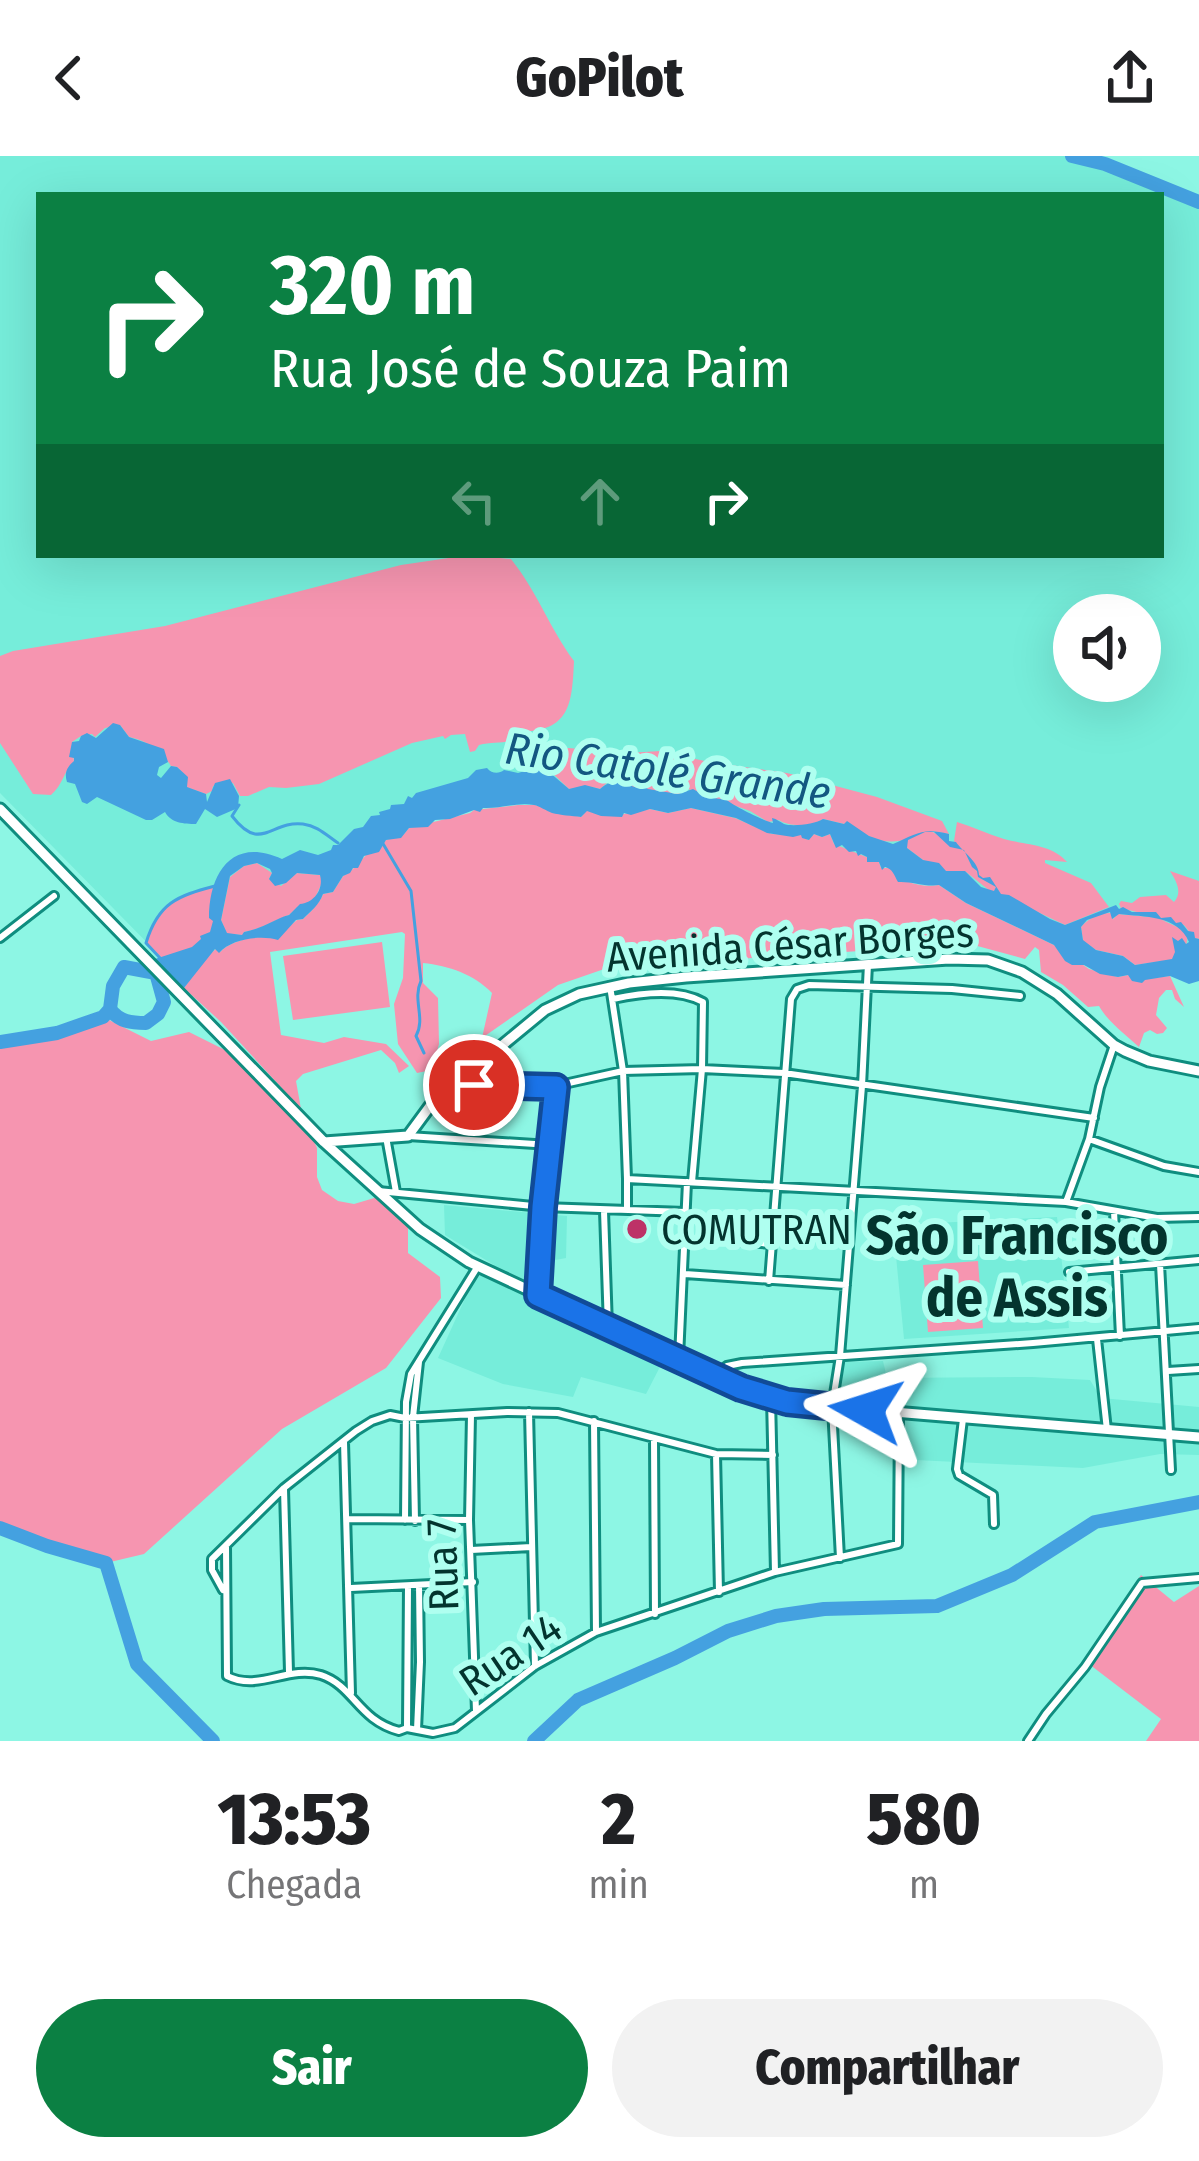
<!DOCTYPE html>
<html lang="pt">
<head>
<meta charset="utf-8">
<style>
	:root { --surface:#fff; --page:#f2f2f2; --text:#202124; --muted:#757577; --accent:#0b8043 }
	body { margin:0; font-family:"Fira Sans Condensed",sans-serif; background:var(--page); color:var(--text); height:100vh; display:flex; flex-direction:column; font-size:45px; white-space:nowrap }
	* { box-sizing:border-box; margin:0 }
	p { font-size:39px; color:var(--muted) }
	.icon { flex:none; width:66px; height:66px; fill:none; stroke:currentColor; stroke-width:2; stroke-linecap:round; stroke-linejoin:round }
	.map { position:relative; height:1585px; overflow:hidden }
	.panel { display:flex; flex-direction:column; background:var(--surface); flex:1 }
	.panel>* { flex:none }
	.top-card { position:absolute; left:36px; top:36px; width:1128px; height:366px; border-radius:0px; box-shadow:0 12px 48px #0002; background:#0b8043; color:#fff; overflow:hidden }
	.tools { position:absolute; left:1053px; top:438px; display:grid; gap:24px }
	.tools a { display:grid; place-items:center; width:108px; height:108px; border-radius:50%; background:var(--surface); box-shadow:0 12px 48px #0002; font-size:60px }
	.pin { position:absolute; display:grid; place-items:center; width:102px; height:102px; color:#fff; margin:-51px; border:6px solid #fff; border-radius:50%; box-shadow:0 3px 12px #0007 }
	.me { position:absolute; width:132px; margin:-66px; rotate:276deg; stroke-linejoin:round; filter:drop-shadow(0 0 9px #0008) }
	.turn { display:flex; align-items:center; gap:42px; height:252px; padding:0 36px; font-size:54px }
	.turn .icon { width:156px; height:156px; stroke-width:2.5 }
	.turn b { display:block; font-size:84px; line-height:102px }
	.lanes { display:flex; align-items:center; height:114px; padding:0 36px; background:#0003; justify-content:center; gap:60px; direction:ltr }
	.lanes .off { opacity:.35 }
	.eta { display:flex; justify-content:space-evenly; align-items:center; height:204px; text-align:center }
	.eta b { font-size:72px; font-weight:800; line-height:84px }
	.button { display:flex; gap:24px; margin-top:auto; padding:24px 36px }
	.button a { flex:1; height:138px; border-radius:72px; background:var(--accent); color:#fff; font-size:48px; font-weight:800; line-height:138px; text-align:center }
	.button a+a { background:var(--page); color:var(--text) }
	header { display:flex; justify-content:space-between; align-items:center; height:156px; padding:0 36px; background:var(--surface); font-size:54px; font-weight:800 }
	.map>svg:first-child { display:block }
	.built { fill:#76edda; fill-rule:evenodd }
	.green { fill:#f695b0 }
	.water { fill:#44a1e0; fill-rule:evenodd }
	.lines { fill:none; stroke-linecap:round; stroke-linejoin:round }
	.stream { stroke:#44a1e0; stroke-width:3 }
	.river { stroke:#44a1e0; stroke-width:14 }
	.street-casing { stroke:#0f8d7f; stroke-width:12 }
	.secondary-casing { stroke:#0f8d7f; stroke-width:15 }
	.street { stroke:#fff; stroke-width:6 }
	.secondary { stroke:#fff; stroke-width:9 }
	.route-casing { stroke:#114b97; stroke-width:30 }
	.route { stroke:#1a73e8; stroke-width:21 }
	.poi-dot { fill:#bd3267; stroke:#affff0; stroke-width:4.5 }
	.labels { text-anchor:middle; stroke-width:12; stroke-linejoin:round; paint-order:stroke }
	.street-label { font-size:42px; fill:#03342e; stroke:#affff0 }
	.poi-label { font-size:42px; fill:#03342e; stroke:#affff0; text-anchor:start }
	.water-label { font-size:45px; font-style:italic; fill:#135781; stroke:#affff0 }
	.district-label { font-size:54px; font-weight:bold; fill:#03342e; stroke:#affff0 }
</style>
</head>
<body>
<header><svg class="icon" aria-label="back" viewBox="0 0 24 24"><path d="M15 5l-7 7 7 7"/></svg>GoPilot<svg class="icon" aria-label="share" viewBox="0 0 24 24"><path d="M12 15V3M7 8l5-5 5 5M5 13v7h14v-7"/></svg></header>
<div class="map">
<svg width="1199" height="1585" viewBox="0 0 1199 1585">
	<rect width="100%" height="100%" fill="#8df6e4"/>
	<path class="built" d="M0,0H1072L1105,8L1199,46V816L775,673L605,645L488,621L170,810L0,637ZM39,39H1161V399H39ZM1074,459H1140V525H1074Z
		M444,1049L567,1060L566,1102L545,1106L535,1146L663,1205L646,1238L581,1221L573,1241L503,1228L438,1202L473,1125L494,1109L445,1079Z
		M1057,1061L1069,1172L904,1183L893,1069Z
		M883,1205L887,1222L1032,1221L1090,1224L1101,1242L1199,1251V1299L1160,1298L1083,1312L895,1303L897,1247L835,1239L844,1206Z"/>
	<path class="green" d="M469,399L511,403C538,437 550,473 574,505C572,549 570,575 519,576L520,581C506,589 494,585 479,589L475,595L470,596L465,578L451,579L445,583L443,580L412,587L319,628L286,632L269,631L248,640H240L233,627L213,630L212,635L206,638L186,631L187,621L177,611L171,610C163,596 146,584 129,581L120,569L105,572L95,581L92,578L81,580L72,586L74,606C63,616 63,629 51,639L33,638L0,587V500L13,495L165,470L401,409Z
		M568,592L628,597L660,595L709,606L787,617L877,641L942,665L949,678L931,675L959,691L954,685L957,666C973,671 988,678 1004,683C1025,689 1052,688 1067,706L1045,704V707L1091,727L1109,751L1065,769L1000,738L997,732L993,736L990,735L966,716L946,715L923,704L907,692V685L910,682C886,691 867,682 848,666L844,668L823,663C813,671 788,671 779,664L768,666L750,655L688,633L678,639L631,631L615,625L608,626L600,633L592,631L569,633L545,610L527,615L517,605L509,608L504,606L506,600L513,598L534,602L535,598Z
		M518,649H535L581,661L587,654L613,660L650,653L668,657L691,652L735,662L772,678L802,679L808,684L814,678L822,681L830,678L834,688L879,706L881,712H890C901,726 920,732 939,729L966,747L1054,789L1089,813L1118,821L1128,819L1136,824L1170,820L1184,851L1175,843L1172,834H1166L1159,842L1156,859L1167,872L1163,877L1157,878L1150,874L1144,877L1139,891C1125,878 1109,867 1099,850L1088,851L1063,829L1041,816L1039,794L1035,791L1025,803L970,788L610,811L558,829L482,882L492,837C474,818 449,810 423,807V827L438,842L439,888L432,914L417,917L398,888L394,848L403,822L405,778L402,776L270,796L281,879L324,887L344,881L386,888L409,910L399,917L395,907L381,894L303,918L296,925L301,953L221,866L184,832L204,803L216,793L220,796C231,784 260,778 275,782L297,764L303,763C310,756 320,747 323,738L333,736L343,720C353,715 359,706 366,699C374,692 380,693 386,684L404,678L409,672L470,657L474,654Z
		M257,707L272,717L269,723L281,730L297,717L320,719L323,725L315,742L306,748L300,749L289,759C275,764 262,773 244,776L243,779L227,778L221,764L230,721L244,710Z
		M1170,715L1199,725V783L1194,782L1184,769L1162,764L1182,773L1188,780L1185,795L1171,804L1135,809L1123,800L1096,794L1083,785L1081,771C1088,762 1101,756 1112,757L1113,763L1118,758L1160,762L1121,752L1119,748L1121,745L1132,747L1140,741L1166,739L1174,746C1183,736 1176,725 1170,715Z
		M221,728L213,775L203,794L164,804L146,787C159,744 181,739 221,728Z
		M382,786L390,851L293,864L283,800Z
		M103,861L151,885L189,876L237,900L308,972L317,992V1021L322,1034L338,1045L354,1048L381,1040L408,1056V1097L440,1121L441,1142L386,1212L282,1273L144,1398L106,1407L47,1390L0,1372V886L57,877Z
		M978,1105L983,1172L928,1176L923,1109Z
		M1141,1419L1174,1446L1199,1430V1585H1146L1161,1563L1085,1505Z"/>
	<path class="water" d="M113,567L120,569L129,581L164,593L168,606L159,611L157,619L161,622L171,610L177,611L188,621L187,631L206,638L207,646L215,627L230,623L239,640L238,652L217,661L205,653L196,668C184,668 171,667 165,656L152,664H146L97,641L87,648L82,646L75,628L67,626C64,617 67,611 74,605V602L69,601L72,586L79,585L81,580L87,577L96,582Z
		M542,610L569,633L585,629L600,633C614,620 623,628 639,632L642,629L648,633L678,638L693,633L707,641L727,644C732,649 764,665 773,667L772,662C777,663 780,666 784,668C792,671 816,668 823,663L844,668L847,665L869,680L893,688C916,678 923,671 949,678V685L956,686C963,696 979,706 979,719L983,722L990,721L1001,738L1009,739L1050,763L1065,769L1116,749L1119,753L1123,751L1132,756H1156L1161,762L1171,761L1176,767L1181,766L1188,775L1194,776L1195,782L1199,783V825L1189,828L1170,820L1145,824L1142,827L1132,825L1128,819L1118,821L1100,818L1084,809H1072L1065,805L1054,789L966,747L939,729C925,731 911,725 898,726C894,719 893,713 885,711L882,714L879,706H867V701L861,698L858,700L856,695L849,696L842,689L836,692L830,678L822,681L814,678L809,684L802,682L801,679L793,681L767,677L736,662L691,652L668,657L650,653L631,659L624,657L622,661L601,660L587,655L581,661C572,660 560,659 552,657C546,655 540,650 534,649C517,646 500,653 483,652L480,656L474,654L450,663L435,664L428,671L409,672L401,682L386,684L379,696L364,700L358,712H353L350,717L343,720L333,736L323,738C319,749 311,755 303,763L296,764L278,784C262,779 232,782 219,797L215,793L184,832L155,803L192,791L201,783L200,780L210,776L213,765L209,762C209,717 232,680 282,703L300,694L318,699L331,694L333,689H338L354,673L363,671L371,660L380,659L379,656L390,653L391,649L404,648L408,640L412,642L416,637L468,622L476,614L487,612C492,618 499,618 504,614L518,617ZM925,676H934L950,691L964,694L972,711L977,715L978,721L996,731L994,735L981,731L965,715H946L939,707L923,704L907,692L908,684ZM257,707L270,713L272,717L269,723L275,730L286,727L297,717L320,719C324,733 314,747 300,748L289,759C274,763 262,773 244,776L242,779L227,777L221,764L230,720L244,710ZM1110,756L1112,763L1119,758C1144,761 1178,759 1189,786L1186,788L1182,782L1178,785L1172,781L1175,796L1172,803L1135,809L1123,800L1096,794L1083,784L1081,771L1087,764Z"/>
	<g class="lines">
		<path class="stream" d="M239,649L232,660C261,698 271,664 303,668C318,670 326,679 338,687
			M382,686L411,735L421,825C412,844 426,862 416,880L424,897
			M160,802L146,787C158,747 177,740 215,730"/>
		<path class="river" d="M1072,0L1105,8L1199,46
			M110,853C119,866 132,867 146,867L158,858L164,846L156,817
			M0,886L57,877L103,861L110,853L113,830L124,811L156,817L163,810
			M0,1372L47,1390L106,1407L137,1508L213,1585
			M534,1585L578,1544L675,1502L728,1475L776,1460L824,1453L937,1450L1012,1419L1095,1366L1199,1346"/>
		<g class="street-casing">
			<path id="street" d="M0,782L54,740
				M610,830L623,915L627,1023
				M613,843C640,837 678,832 703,846L702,913L692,1026
				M449,927L546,932L623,915L702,913L784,917L1094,962
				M408,980L550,989
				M386,981L396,1036
				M1089,983L1164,1010L1199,1016
				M378,1035L543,1051L685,1056
				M1066,1046L1089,983L1100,931L1114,889
				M627,1054V1023L1066,1046L1157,1062L1199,1061
				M604,1055L608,1171
				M1114,1055L1120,1180
				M773,1088L734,1085L735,1065L774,1067
				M1160,1108L1171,1314
				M1069,1116L1199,1104
				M685,1118L846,1129
				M769,1125L791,843L797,833L809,829L952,833L1020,840
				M538,1139L543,1051L556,930
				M1097,1183L1107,1274
				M679,1202L687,1026
				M1168,1215L1199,1213
				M714,1219L727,1210L742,1207L1033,1187L1199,1172
				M771,1242L775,1416
				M529,1256L535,1510
				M471,1259L469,1364L476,1555
				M963,1263L957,1313L959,1319L993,1339L994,1368
				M594,1265L596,1476
				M654,1282L655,1458
				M344,1286L351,1537
				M716,1298L719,1436
				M284,1333L289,1516
				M347,1363L469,1364
				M405,1364L406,1246L411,1218L478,1110
				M415,1365L413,1261L419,1206
				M226,1390L227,1520C259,1536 288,1509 321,1519C354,1530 358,1564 399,1575L407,1572L433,1577L455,1572L535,1510L596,1476L775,1416L898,1388L899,1258
				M471,1394L531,1391
				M840,1402L832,1251L840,1200L862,930L868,808
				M351,1432L473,1426
				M223,1434L212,1414V1403L284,1332L356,1275L372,1265L390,1259L405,1262L507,1256L558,1257L716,1298L773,1299
				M407,1570L408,1430
				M417,1574L420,1506L419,1429
				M1028,1585L1046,1558L1085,1511L1142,1427L1199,1422"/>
		</g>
		<g class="secondary-casing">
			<path id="secondary" d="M0,653L324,986L420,1073L469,1106L741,1233L771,1242L821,1250L1199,1281
				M324,986L408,980L447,927L488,901L545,854L579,838L629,827L686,821L949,803L988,804L1022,816L1057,838L1114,889L1125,895L1149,905L1199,915"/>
		</g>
		<use href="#street" class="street"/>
		<use href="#secondary" class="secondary"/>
	</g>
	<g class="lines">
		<g class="route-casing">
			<path id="route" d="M474,929L556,931L543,1051L538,1139L741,1232L787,1246L866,1254"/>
		</g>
		<use href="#route" class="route"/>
	</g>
	<circle class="poi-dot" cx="637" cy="1073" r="12"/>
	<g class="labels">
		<g class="street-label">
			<text transform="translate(790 788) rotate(-4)" y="15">Avenida César Borges</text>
			<text transform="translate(442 1409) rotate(-92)" y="15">Rua 7</text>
			<text transform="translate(510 1498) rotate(-34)" y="15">Rua 14</text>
		</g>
		<g class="poi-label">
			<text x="661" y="1088">COMUTRAN</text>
		</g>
		<g class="water-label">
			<text transform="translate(668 614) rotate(8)" y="16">Rio Catolé Grande</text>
		</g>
		<g class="district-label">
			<text x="1017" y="1098">São Francisco<tspan x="1017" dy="62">de Assis</tspan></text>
		</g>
	</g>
</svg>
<div class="tools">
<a><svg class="icon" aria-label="sound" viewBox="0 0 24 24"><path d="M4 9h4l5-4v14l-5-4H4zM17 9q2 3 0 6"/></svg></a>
</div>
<div class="pin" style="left:474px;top:929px;background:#d93025"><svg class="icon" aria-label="arrive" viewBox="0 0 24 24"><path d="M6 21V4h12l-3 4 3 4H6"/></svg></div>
<svg class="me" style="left:866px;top:1254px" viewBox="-20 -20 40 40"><path d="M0-17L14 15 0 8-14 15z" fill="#1a73e8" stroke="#fff" stroke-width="4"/></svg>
<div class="top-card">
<div class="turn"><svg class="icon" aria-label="right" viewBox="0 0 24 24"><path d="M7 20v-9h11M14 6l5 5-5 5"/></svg><div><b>320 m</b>Rua José de Souza Paim</div></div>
<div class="lanes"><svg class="icon off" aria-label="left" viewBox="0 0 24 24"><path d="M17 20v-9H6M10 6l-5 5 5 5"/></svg><svg class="icon off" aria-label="ahead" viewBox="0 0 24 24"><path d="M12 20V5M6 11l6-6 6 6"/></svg><svg class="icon" aria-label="right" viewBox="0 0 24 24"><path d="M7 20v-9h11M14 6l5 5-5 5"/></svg></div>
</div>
</div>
<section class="panel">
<div class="eta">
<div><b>13:53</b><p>Chegada</p></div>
<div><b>2</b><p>min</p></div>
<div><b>580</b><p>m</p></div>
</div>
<div class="button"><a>Sair</a><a>Compartilhar</a></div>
</section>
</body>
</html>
